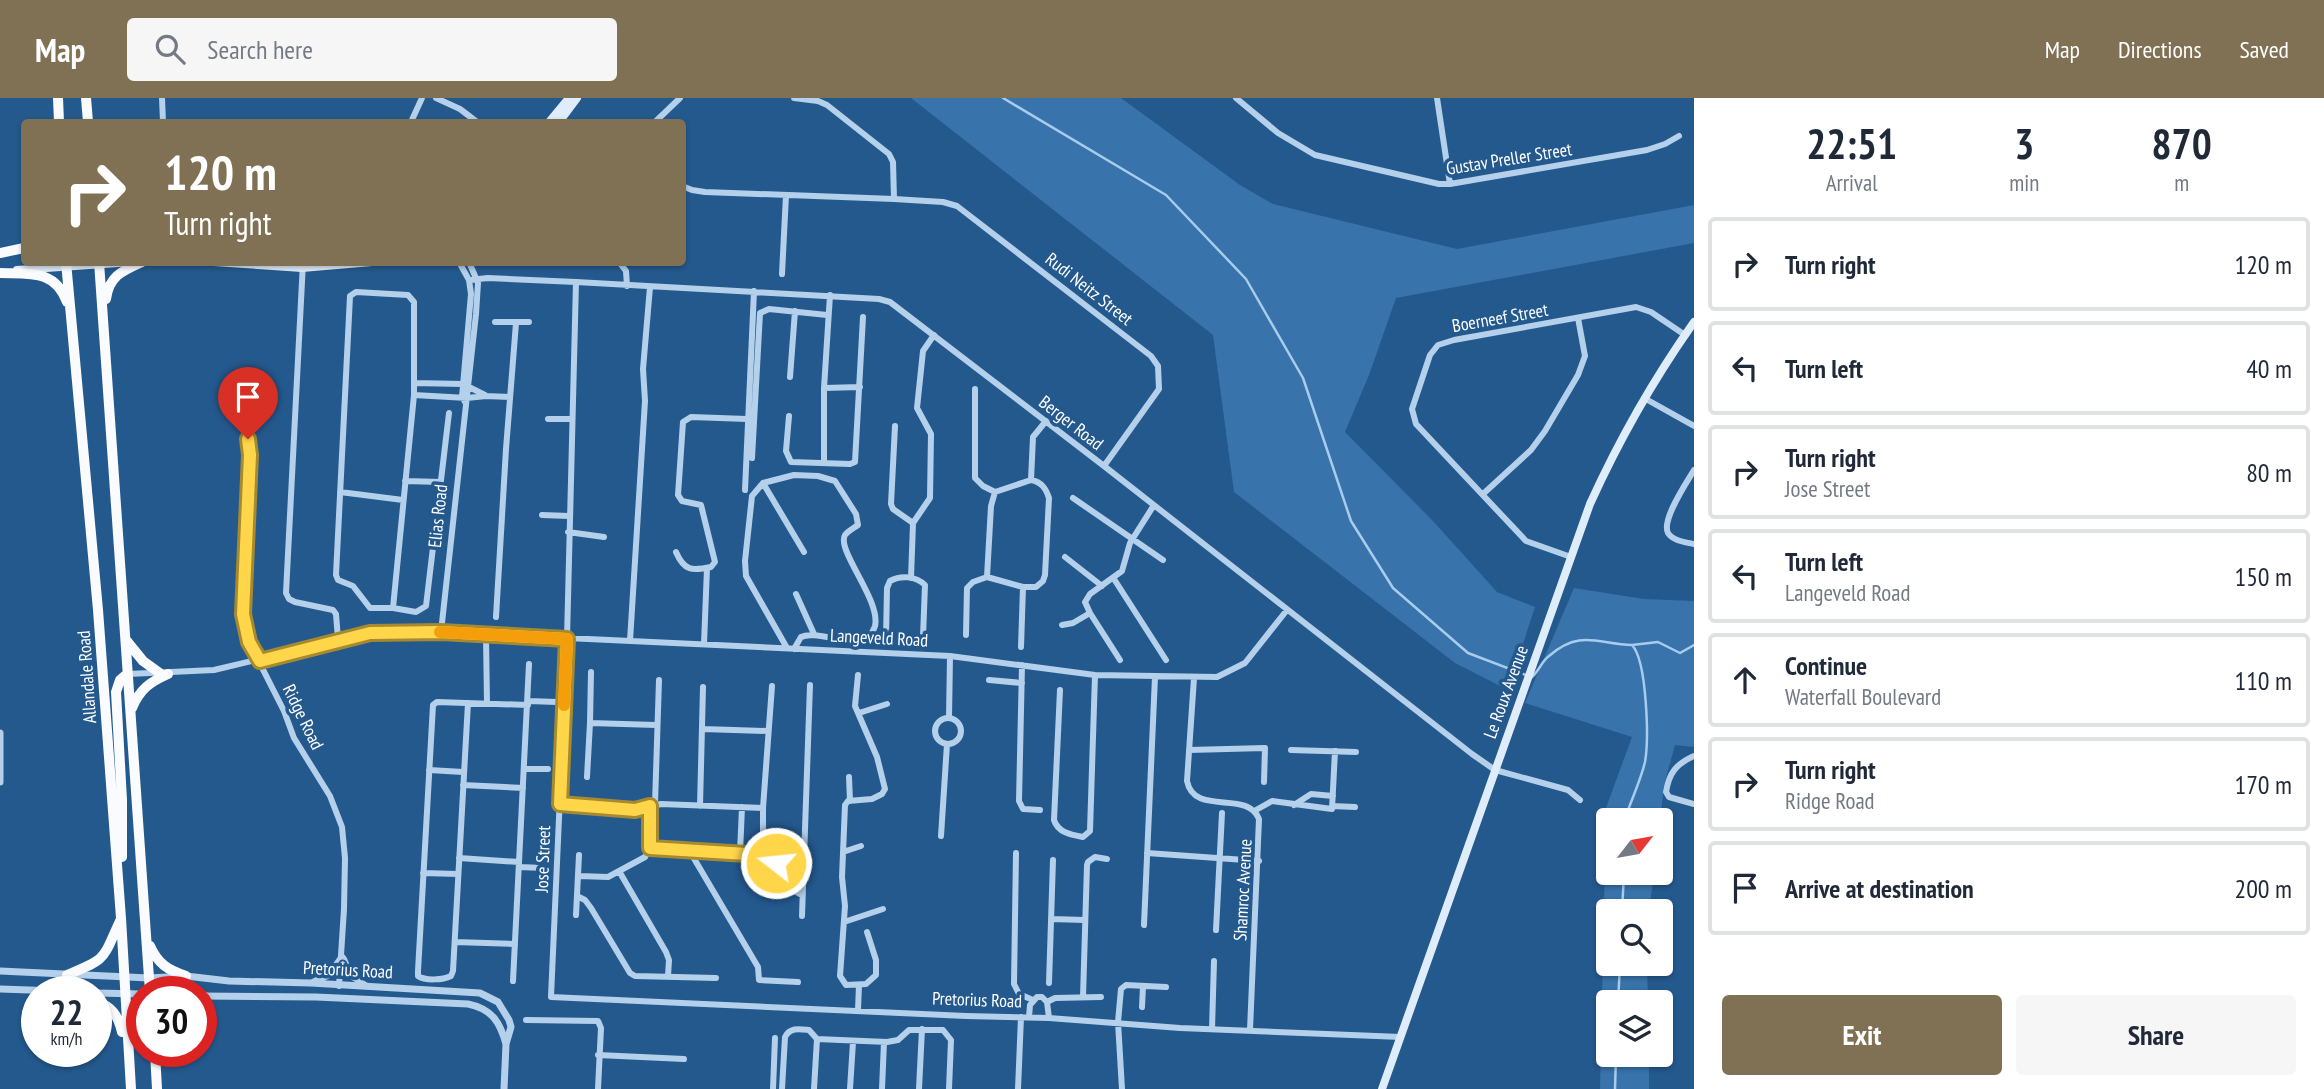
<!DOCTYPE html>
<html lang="en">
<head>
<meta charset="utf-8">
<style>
	:root { --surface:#fff; --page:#f6f6f7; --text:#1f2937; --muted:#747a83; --line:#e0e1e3; --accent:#807154 }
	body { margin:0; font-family:"PT Sans Narrow",sans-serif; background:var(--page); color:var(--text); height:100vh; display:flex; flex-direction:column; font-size:26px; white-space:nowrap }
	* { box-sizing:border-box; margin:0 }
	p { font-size:23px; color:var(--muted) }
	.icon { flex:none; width:38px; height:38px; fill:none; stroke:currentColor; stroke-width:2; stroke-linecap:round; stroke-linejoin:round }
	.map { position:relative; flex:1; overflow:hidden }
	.details { display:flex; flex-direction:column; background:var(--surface); width:630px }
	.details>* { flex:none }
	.hud { position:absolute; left:21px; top:21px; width:665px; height:147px; border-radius:7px; box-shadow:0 2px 5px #0004; background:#807154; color:#fff; overflow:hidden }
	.needle { width:46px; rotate:59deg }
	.fabs { position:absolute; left:1596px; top:710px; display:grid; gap:14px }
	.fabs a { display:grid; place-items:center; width:77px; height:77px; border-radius:7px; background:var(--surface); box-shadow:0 2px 5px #0004; font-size:35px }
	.speed { position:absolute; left:21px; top:878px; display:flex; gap:14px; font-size:35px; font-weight:700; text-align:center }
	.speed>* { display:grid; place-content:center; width:91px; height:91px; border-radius:50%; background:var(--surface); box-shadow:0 2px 5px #0004; line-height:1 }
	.speed small { font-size:18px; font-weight:400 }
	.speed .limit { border:10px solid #d22; background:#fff; color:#111 }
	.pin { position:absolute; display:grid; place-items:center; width:60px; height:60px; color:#fff; margin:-72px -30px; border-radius:50% 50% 50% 0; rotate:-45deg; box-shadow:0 0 7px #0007 }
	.pin .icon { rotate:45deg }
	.me { position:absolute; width:77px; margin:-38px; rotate:286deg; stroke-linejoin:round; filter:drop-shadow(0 0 5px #0008) }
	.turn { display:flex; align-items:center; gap:24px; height:147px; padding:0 28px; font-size:32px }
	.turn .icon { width:91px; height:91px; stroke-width:2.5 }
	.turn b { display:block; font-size:49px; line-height:60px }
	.eta { display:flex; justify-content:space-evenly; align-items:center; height:119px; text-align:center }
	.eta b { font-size:42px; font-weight:700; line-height:49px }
	.action { display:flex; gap:14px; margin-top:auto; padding:14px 28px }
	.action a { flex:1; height:80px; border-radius:7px; background:var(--accent); color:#fff; font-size:28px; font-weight:700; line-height:80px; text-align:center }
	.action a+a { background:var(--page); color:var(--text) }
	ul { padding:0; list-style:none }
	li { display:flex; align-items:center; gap:21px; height:94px; margin:0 14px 10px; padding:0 14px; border:4px solid var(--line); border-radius:7px }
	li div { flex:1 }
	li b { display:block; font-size:26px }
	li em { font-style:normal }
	header { display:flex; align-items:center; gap:42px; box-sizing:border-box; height:98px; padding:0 35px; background:var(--accent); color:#fff }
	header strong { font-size:33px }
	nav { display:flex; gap:38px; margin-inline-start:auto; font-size:24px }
	.search { width:490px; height:63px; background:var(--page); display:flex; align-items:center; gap:18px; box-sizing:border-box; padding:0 24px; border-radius:7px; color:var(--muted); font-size:26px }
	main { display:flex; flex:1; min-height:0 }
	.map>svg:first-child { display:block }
	.green { fill:#3873ab }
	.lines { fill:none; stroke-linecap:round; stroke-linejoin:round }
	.stream { stroke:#a8ccec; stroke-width:2.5 }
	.minor { stroke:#b4d0eb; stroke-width:6 }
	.tertiary { stroke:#b4d0eb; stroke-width:7 }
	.secondary { stroke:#dfecf9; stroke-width:8 }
	.primary { stroke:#f9fbff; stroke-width:10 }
	.route-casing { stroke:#a68a30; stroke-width:18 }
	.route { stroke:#ffd54a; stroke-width:12 }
	.slow { stroke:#f59e0b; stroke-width:12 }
	.labels { text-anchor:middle; stroke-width:7; stroke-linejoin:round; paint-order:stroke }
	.street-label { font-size:18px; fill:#fff; stroke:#24598e }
</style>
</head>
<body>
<header>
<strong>Map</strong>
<div class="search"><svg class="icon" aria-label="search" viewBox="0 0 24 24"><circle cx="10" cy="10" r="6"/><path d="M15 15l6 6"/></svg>Search here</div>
<nav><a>Map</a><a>Directions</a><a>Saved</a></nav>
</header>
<main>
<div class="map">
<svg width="1694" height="991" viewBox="0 0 1694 991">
	<rect width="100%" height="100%" fill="#24598e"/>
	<path class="green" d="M911,0H1121L1240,87L1273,106L1457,151L1694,107V145L1396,200L1369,277L1345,334L1433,423L1497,494L1535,509L1508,592L1455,565L1234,394L1213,237Z
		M1574,490L1644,501L1694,503V649L1675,647L1664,687L1660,723H1608V775H1654L1649,814H1608V866H1647L1648,905H1608V957H1649V991H1600L1606,710L1632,639L1525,605Z"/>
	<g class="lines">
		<path class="stream" d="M1003,0L1166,97L1246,181L1303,280L1351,423L1393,490L1468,555L1526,577
			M1632,547L1658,544L1680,555L1694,547
			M1532,579C1539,573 1541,564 1549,558C1580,531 1598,546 1632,547C1647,563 1649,641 1645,664C1641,681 1633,698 1627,715V723
			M1622,814L1624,775
			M1618,905L1620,866
			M1615,991L1616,957"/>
		<path class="minor" d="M162,0L163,24
			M436,0L460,11L477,24
			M1236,0L1278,35L1315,57L1439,86H1450L1647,52L1665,46L1679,38
			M1437,0L1450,86
			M411,24L422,0
			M655,24L680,0
			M682,88L692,92L705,94L894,101L893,64L889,56L827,7L818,3L794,0
			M894,101L943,104L957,108L1151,258L1158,268L1159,291L1104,368
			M303,164L286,495L289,501L295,504L333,512L336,516L338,541
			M459,164L469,182L471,196L462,299L465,304
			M619,164L626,173L627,188
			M782,176L786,97
			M469,182L488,180L576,184L879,201L890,204L1104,368L1472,656L1495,672L1568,692L1580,702
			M576,184L567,541L551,899L966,918L1049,920L1180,930L1401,939
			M356,194L408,197L414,204V297L393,510H370L353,488L338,482L336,477L350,198Z
			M495,224H529
			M790,279L795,213
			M414,285L463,286L485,297
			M824,290L860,289
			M975,291V380L983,388L995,394L1031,382C1042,384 1046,391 1049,400L1045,477L1043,483L1036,489H1023L987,479L991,408L995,394
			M414,297L467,300L486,298L510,299
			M1644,300L1694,328
			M789,318L786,353L791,364L850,366L855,364L863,219
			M238,321L248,341L250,357L243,516L249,544L284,613L294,640L330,698L342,729L345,760L344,811L339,888
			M548,321H572
			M895,328L891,406L893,411L913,425
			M752,360L760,215L769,211L827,217
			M824,365V290L830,197
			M1694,372C1687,384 1661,422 1668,435C1673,443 1685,444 1694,446
			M1031,382L1033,339L1046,323
			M405,383L441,384
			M763,385L804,454
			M745,392L754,193
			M340,394L403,402
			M1483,396L1531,352L1545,333L1578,277L1585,258L1578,220
			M1073,400L1163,462
			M542,417L569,418
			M568,434L604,439
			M676,454C684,473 692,473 711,469L715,464L701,407L682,403L678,397L683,324L691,319L747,321
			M1065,459L1102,488
			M1571,459L1526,443L1416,326L1412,311L1430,257L1438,247L1454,242L1636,209L1651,214L1685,237
			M911,480L913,425L930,400L931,336L917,310L923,253L934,237
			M1114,481L1166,562
			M796,496L814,536
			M393,510L416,514L426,508L449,315
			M496,519L506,351L516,225
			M1062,527L1073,525L1090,515
			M441,534L476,216L478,185L469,164
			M966,537L967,490L973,484L987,479
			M486,538L487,605
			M886,541L887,490L890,483C901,477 916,478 925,487L923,539
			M630,543L645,303L643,271L650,189
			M704,546L707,470
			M1021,549L1023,489
			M787,550L746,478L745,463L752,398L763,385L794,377L818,378L835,383L856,416L858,427C854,430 848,433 845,437C836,452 881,502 875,528C866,558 819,530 801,539L794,551
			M1120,562L1090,515L1085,504L1090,496L1122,473L1130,445L1154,407
			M1022,567L1019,703L1023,711L1040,712
			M591,574L590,625L656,627
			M128,576L214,572L370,535L441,534L950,558L1095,577L1217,579L1245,565L1287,512
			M858,577L855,608L877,659L885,691L882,696L872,701L848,703L845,707L842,779L845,808L840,878L846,887L866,886L876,877V862L867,834
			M1194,580L1187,683C1194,719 1248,691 1259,721L1250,932
			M989,582L1022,585
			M1060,592L1054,722C1058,735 1072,737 1083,739L1090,733L1095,577
			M528,603L557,604
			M468,605L453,873L451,878C443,882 425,883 418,878V873L433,607L437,604L528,607
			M859,615L887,606
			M949,620L950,558
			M935 633a13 13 0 1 1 26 0a13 13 0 1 1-26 0Z
			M703,631L768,633
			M1189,652L1265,650L1264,684
			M1291,652L1356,654
			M1694,658C1676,666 1669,675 1666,694L1669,699L1694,706
			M524,671H548
			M429,672L463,674
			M587,679L590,625
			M849,679L850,703
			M463,687L523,690
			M560,706L635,712L661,706L763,710
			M655,706L659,582
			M1294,707L1311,696L1333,698
			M700,708L703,589
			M1332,708L1355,709
			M1256,712L1272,703L1332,711L1335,653
			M941,738L947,646
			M650,750L769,758C783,768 785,791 802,797
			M689,752L758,869L759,882L798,884
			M843,754L861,748
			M740,755L742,709
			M1016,755L1014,886L1019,896L1033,902
			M1147,755L1259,763
			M763,757V710L772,588
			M459,760L519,764
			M519,769L544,770
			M619,773L666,854L669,862L668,878
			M423,775L458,776
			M579,778L608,779L645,759L650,750V708
			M577,798L585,802L591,810L630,875L635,878L716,880
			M576,817L579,757
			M802,818L810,587
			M1051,821L1085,822
			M844,824L883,811
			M1144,827L1155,579
			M1216,832L1222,715
			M455,844L515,846
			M344,861L351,878L367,888
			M513,883L529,566
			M1049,885L1053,762
			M1083,899L1087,767L1088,764L1095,759L1107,761
			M1047,904L1055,900L1101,899
			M1142,909L1143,888
			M858,912L859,887
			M1029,919L1030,907L1037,899H1042L1047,904L1049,920
			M526,922L598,923L601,930L598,991
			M1212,931L1214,863
			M817,941L887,944L898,942L909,932H943L951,942L949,991
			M598,957L684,961
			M773,991L775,940
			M782,991L785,939C790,929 800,931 809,932L817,941L814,991
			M850,991L853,944
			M882,991L884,944
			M919,991L922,931
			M1018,991L1021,919
			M1122,991L1118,924L1121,891L1126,887L1166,889"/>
		<path class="tertiary" d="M0,635V684
			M0,873L149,880L186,878L229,883L311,885L480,895L498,904L509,922L511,929L506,946L504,991
			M312,885L330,876L342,859
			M0,891L88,894
			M96,895L142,896
			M201,898L316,899L468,906C492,911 500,924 506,946"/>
		<path class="secondary" d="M549,24L569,0
			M559,24L577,0
			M214,164L302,170L372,164
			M17,172L133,164
			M1382,991L1590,406C1619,342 1653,282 1694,224"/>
		<path class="primary" d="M58,0L59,24
			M86,0L88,24
			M0,155L24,150
			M66,164L98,512L121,820L131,991
			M99,164L150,894
			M0,175C29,176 55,171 67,204
			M106,201C109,178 122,173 142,164
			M126,542L143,563L161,576
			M132,610C140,591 150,584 168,576
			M122,759V702L116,594L120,582L127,576
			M150,848C158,866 168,872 186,878
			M67,877C108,860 102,862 120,823
			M51,893L57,894
			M201,899L203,898
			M96,903C112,909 118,917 122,934
			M155,954L157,991"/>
	</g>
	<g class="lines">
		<g class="route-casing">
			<path id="route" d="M248,341L250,357L243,516L249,544L260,563L370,535L441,534L567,541L560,706L635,712L650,708V750L763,757L769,758L776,765"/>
		</g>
		<use href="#route" class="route"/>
		<path class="slow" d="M440,534L567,541L564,607"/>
	</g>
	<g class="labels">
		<g class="street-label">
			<text transform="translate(1509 61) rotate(-9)" y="6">Gustav Preller Street</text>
			<text transform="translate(1089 191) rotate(38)" y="6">Rudi Neitz Street</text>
			<text transform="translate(1500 220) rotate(-10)" y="6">Boerneef Street</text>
			<text transform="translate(1071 325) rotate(38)" y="6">Berger Road</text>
			<text transform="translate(438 418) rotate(-84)" y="6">Elias Road</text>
			<text transform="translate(879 540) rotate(3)" y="6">Langeveld Road</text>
			<text transform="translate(87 579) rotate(-94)" y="6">Allandale Road</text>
			<text transform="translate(1506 594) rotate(-70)" y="6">Le Roux Avenue</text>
			<text transform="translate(303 619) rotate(64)" y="6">Ridge Road</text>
			<text transform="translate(543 761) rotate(-88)" y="6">Jose Street</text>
			<text transform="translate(1243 792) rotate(-87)" y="6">Shamroc Avenue</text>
			<text transform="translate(348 872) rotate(3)" y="6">Pretorius Road</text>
			<text transform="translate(977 902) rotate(2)" y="6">Pretorius Road</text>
		</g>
	</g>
</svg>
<div class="fabs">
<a><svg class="needle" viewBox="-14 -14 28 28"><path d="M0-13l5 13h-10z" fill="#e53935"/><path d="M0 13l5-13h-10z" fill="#747a83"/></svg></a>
<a><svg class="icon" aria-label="search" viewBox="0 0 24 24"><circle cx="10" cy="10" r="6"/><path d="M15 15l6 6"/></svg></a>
<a><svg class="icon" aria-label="layers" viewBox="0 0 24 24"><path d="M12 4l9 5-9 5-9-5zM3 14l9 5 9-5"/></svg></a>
</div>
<div class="speed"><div>22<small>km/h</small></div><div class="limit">30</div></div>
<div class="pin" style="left:248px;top:341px;background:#d93025"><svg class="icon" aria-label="arrive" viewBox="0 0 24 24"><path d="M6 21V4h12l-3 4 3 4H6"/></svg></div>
<svg class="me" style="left:776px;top:765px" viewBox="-20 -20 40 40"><circle r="17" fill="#ffd54a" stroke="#fff" stroke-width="3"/><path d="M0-11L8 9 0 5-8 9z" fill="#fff"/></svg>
<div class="hud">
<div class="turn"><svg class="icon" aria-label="right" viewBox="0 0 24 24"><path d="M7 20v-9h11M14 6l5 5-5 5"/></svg><div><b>120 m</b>Turn right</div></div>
</div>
</div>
<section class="details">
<div class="eta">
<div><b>22:51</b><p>Arrival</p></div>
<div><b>3</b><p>min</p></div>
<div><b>870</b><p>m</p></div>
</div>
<ul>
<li><svg class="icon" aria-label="right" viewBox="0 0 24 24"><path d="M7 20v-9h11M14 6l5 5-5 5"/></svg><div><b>Turn right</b></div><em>120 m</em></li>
<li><svg class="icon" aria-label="left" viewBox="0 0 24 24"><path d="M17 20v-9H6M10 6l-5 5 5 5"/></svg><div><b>Turn left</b></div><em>40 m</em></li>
<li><svg class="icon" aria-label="right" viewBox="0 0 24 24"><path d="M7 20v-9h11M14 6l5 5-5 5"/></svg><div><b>Turn right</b><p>Jose Street</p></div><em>80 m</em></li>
<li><svg class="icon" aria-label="left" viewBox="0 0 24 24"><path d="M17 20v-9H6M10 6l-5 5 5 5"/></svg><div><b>Turn left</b><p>Langeveld Road</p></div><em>150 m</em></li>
<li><svg class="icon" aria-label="ahead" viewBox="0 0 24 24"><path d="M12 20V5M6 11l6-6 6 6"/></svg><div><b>Continue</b><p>Waterfall Boulevard</p></div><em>110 m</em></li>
<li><svg class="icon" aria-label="right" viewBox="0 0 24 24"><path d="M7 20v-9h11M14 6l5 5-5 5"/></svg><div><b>Turn right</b><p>Ridge Road</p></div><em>170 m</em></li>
<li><svg class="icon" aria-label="arrive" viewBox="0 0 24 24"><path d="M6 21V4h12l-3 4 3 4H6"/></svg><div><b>Arrive at destination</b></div><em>200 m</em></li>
</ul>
<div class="action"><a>Exit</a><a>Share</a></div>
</section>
</main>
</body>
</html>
